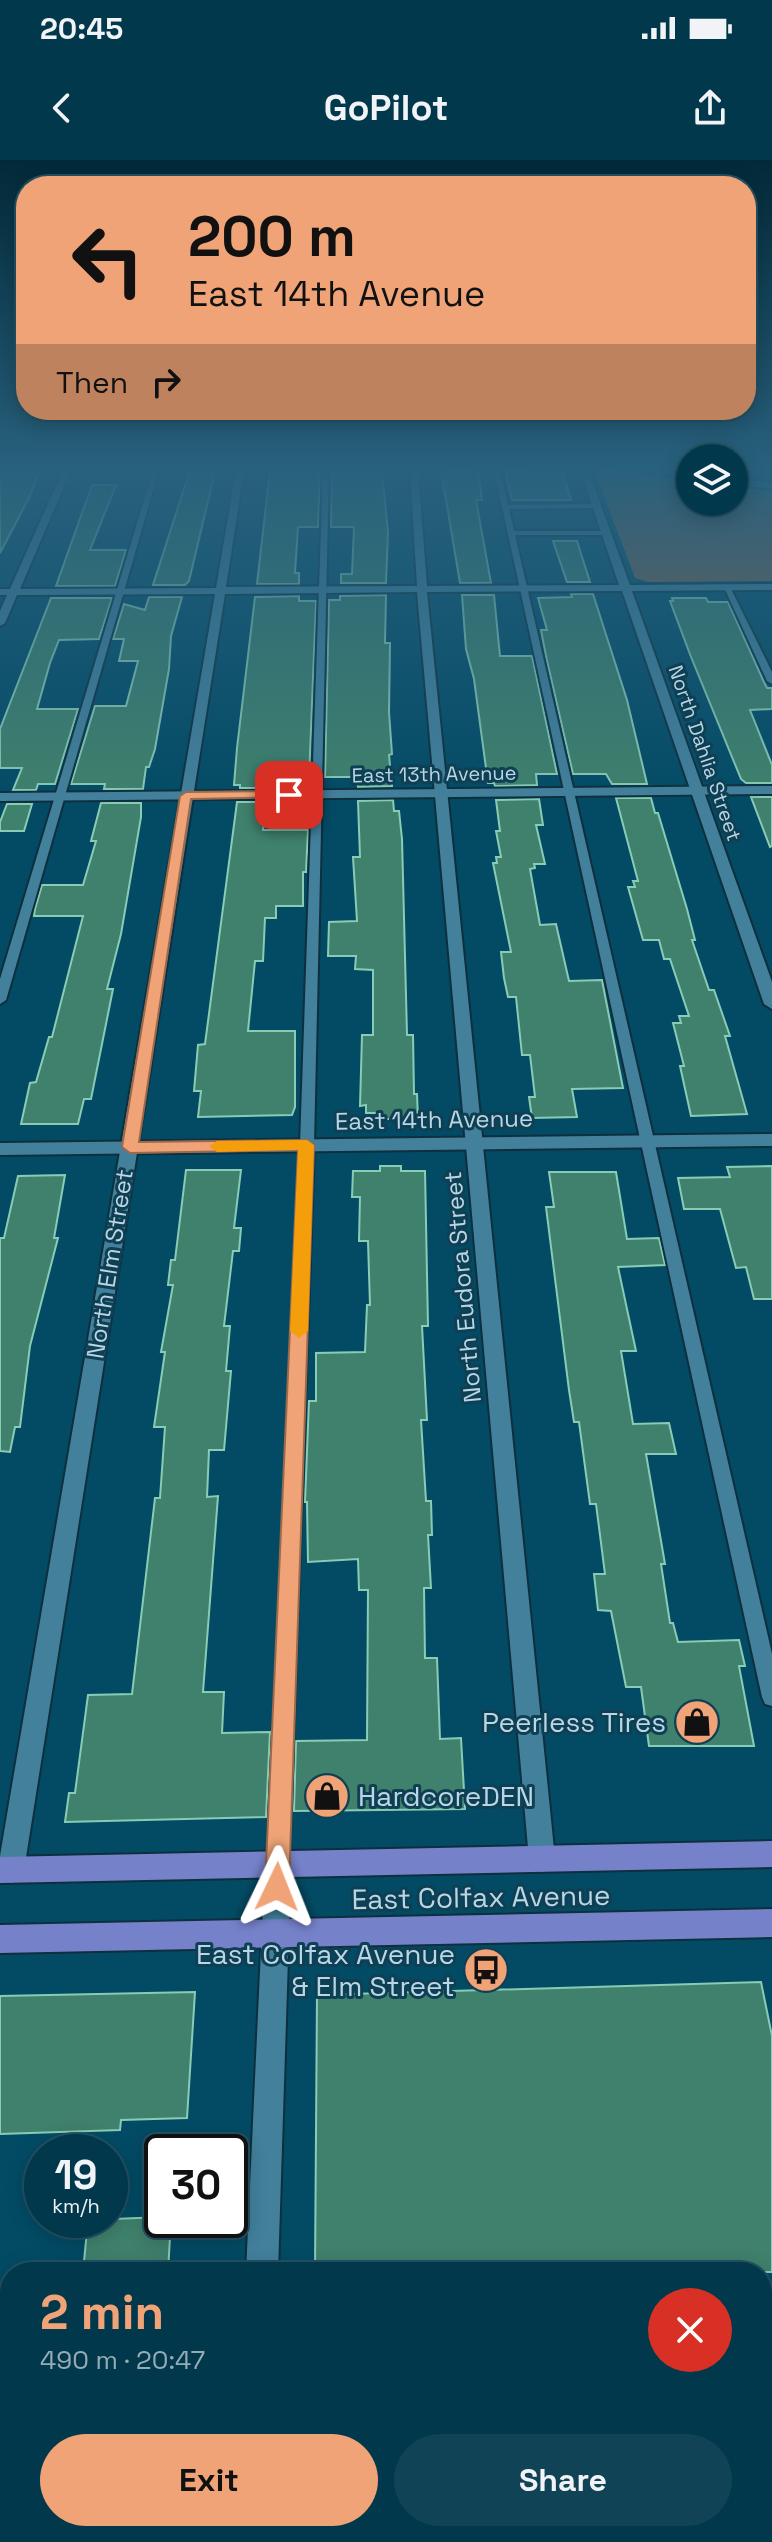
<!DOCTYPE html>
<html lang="en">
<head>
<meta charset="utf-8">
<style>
	:root { --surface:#02384c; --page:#104356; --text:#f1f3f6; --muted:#96acb5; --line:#235264; --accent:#efa377 }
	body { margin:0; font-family:"Space Grotesk",sans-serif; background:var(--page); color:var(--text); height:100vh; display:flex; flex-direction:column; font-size:30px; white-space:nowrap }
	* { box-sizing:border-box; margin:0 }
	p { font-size:26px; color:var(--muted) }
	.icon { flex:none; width:44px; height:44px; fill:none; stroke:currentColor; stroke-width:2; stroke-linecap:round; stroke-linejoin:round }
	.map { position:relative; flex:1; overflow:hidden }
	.sheet { position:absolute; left:0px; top:2102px; width:772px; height:280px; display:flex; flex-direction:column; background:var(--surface); border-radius:32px 32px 0 0; box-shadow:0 4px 20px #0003,0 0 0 2px var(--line) }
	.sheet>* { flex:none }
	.hud { position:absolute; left:16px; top:16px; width:740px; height:244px; border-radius:32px; box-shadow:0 4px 20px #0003,0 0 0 2px var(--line); background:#efa377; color:#111; overflow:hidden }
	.buttons { position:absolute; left:676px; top:284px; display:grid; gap:16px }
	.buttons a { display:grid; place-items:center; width:72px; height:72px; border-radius:50%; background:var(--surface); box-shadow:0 4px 20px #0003,0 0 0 2px var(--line); font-size:40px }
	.speed { position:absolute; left:24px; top:1974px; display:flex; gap:16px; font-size:40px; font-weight:700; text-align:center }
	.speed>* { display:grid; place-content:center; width:104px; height:104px; border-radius:50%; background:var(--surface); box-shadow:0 4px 20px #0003,0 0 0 2px var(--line); line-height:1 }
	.speed small { font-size:20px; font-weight:400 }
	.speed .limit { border:4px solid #111; border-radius:12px; background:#fff; color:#111 }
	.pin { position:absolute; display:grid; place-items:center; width:68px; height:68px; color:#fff; margin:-34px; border-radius:16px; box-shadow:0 4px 12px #0006 }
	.me { position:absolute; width:88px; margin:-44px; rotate:2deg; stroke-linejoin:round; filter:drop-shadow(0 0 6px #0008) }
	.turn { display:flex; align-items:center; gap:28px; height:168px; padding:0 40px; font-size:36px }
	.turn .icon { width:104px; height:104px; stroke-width:2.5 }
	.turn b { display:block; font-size:56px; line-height:68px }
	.then { display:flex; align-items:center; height:76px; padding:0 40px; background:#0003; gap:16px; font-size:30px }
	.round { display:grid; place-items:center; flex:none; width:84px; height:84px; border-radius:42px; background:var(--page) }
	.head { display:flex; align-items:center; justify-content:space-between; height:136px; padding:0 40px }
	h1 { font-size:48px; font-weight:700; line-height:60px; color:var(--accent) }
	.primary-button { display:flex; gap:16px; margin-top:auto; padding:16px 40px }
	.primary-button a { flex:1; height:92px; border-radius:48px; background:var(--accent); color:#111; font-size:32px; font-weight:700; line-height:92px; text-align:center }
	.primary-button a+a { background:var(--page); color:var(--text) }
	.status { display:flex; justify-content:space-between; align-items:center; height:56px; padding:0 40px; background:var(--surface); direction:ltr }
	.status svg { height:22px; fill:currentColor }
	header { display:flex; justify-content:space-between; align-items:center; height:104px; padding:0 40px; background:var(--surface); font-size:36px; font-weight:700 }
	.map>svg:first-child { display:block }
	.green { fill:#886049 }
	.building { fill:#3f816c; stroke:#89ccb5; stroke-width:2 }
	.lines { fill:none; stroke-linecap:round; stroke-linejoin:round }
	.service-casing { stroke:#0e2f3d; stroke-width:4 }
	.minor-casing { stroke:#0e2f3d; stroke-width:4 }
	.tertiary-casing { stroke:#0e2f3d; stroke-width:4 }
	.secondary-casing { stroke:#0e2f3d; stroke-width:4 }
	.primary-casing { stroke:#0e2f3d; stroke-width:4 }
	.service { fill:#43809c; fill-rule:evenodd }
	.minor { fill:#43809c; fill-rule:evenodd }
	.tertiary { fill:#43809c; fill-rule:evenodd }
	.secondary { fill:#43809c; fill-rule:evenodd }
	.primary { fill:#7582ca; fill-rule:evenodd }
	.route { fill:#efa377; stroke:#9b6a4d; stroke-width:2 }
	.slow { fill:#f59e0b }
	.labels { text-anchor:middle; stroke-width:6; stroke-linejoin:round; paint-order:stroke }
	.far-street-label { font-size:20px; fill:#b9d6e6; stroke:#0f3f53 }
	.street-label { font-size:24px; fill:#b9d6e6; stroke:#0f3f53 }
	.near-poi-label { font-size:28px; fill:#b9d6e6; stroke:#0f3f53; text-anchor:end }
	.near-street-label { font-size:28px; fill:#b9d6e6; stroke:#0f3f53 }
</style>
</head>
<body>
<div class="status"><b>20:45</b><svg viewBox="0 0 49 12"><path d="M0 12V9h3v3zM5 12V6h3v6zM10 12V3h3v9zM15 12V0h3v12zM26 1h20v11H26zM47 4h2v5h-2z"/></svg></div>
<header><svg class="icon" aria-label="back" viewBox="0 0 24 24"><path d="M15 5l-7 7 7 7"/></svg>GoPilot<svg class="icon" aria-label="share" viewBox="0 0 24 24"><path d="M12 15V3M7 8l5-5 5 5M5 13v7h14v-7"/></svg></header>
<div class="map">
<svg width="772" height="2382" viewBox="0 0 772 2382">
	<rect width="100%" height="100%" fill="#034b65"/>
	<path class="green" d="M594,310H617L690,320V342H734V325L772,329V421L648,422L635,418Z"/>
	<path class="building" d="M190,310H213L211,316H214L189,421L185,425H153Z
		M270,310H317V313H320L318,367H298L295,413H299V424H257Z
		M441,310L478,312L482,340H476L491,423H460Z
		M505,311L563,313L571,340H512Z
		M332,312H382L388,372L386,423H341V414H352L354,367H331Z
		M0,313H39L28,340L0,393Z
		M92,325H116L90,390H126L115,426H56Z
		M553,381H577L590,422H567Z
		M571,434H593L627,540L647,624H612L606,614H573L546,496L541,470H547L538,438L572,437Z
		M386,435L385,483H390L389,552L392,594L389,595L392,626L358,627L357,617H325L329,440H340V436Z
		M462,435H494L500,496H532L557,614H536L537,625L495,626L494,623H488L474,519L466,489Z
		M299,436V441H316L309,619H272L270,628H240V625H234L237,588L255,437Z
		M149,437H182L171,476L169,509L155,589L149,607H146L143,629H104L105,624H71L95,546H126L138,501H119L124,479H113L124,444L145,450Z
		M51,438H112L99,479L59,480L50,503L37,549H78L55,624H38L36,630H13L22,608H0V569Z
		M672,438H706L708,442H728L764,522L767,528H772V549L750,550L772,605V623H746L741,619L691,497L670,441H673Z
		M751,637H772V686L770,687Z
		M616,638H651L655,653H658L687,749L695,780H692L709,830H714L730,876H725L747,954L691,956L680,906H684L673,863H681L679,856H689L670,799H664L659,780H643L628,727H635L633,721H638Z
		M539,639L543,665H536L545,704H534L535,708L530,709L540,765L556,764L569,821L602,820L623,928L572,929L577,957L532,958L529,937H535L530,895H522L516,837H508L504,818L501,792H511L493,703H497L496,697H501L496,671H500L496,640Z
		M393,640L394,651H399L402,679L407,875H413L414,934H417L418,959H378V953H366V945L360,946L362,875H373V810L355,809L356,796H328L329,762L357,761L353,697H360L358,641Z
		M237,642H268L263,670H308L306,712H303V746H276V758H265L263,801H255L248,871H295V947L292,955L198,957L201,931H194L198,885L205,884Z
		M101,643H141V657L121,774L107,829H113L91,939H84L78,964H21L30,923L36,922L49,877H52L83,756H34L35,749L42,725H83L96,681H91Z
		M7,644H32L24,671H0V662Z
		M380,1006H401V1011H425L428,1166H422L427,1260H421L426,1341H431L432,1375H428L431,1428H424L425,1498H437L440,1579L461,1578L465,1649L294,1651L296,1581L367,1580L368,1430H359L358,1399L308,1402L307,1342H305L309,1241H316V1193L365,1192L367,1145H370L368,1081H359L360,1037H352L353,1011H380Z
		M772,1006V1139H754L746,1107L736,1108L720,1049H684L678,1018L730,1017L727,1007Z
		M186,1010H241L234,1068H241L239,1091H233L224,1166H230L226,1211H231L224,1290H209L207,1337L218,1336L203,1532H224L222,1573L270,1572L266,1657L65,1662L69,1633H75L88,1535L132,1534L155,1338H160L165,1267H154L165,1192H161L173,1125H168L171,1100H175Z
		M549,1012H616L627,1079L659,1078L665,1105L618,1107L636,1191H621L633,1264L669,1263L676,1294H646L665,1404H661L670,1463H673L678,1482L739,1480L745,1506H739L754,1586H649L641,1527H626L611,1451L598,1450L594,1414H605L596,1344H590L579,1262H574L569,1230L546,1047H554Z
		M65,1015L54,1078H58L30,1186L20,1267H15L10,1292L0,1291V1078H4L18,1016Z
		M761,1822L772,1876V2112H315L317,1835Z
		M195,1832L187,1958L121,1960L120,1970L0,1974V1836Z
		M162,2057V2060H171L168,2112H83L88,2060Z"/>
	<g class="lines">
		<g class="service-casing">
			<path id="service" d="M153,310H159L6,840L0,844V819Z
				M323,310H329L314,985L289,1704L286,1712L278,1715L270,1712L267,1704L300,985Z
				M494,310H500L508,345L597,344L601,346L597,348L509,349L514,371H606L610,373L606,375H515L772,1494V1546L765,1544L762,1537Z
				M569,310H588V311L585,313Z
				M723,425L730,427L772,512V524L767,521Z"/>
		</g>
		<g class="minor-casing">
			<path id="minor" d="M63,310H71L20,429L216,428L236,310H244L226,427L417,426L410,310H418L427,426L619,425L580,310H588L630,425L772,424V430L632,431L772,822V849L764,844L622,431L427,432L555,1699L551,1708L542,1712L533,1708L529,1699L417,432L225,434L24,1710L20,1719L11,1723L0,1716V1696L215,434L17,435L5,463L0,466V451L7,435H0V429H10Z
				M734,310H739L737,315L734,316Z
				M278,1691L287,1695L291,1704L278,2112H246L265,1704L269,1695Z
				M236,2372H272V2382H236Z"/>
		</g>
		<g class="tertiary-casing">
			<path id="tertiary" d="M643,310L690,312V318L647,313Z
				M734,318L772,323V329L734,324Z"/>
		</g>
		<g class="secondary-casing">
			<path id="secondary" d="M772,626V634L0,641V633Z
				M772,974V986L0,995V983Z"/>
		</g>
		<g class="primary-casing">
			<path id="primary" d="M772,1681V1707L0,1723V1697Z
				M772,1749V1777L0,1793V1765Z"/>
		</g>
		<use href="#service" class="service"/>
		<use href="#minor" class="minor"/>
		<use href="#tertiary" class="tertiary"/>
		<use href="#secondary" class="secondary"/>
		<use href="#primary" class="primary"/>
	</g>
	<linearGradient id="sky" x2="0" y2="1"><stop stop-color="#022938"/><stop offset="0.48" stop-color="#28617e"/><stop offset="1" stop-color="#28617e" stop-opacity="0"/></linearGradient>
	<rect width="772" height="643" fill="url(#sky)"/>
	<path class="route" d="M289,631L295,635L294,637L191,639L139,982L307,980L314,985L289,1727L286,1736L277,1740L269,1736L265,1727L298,990L130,993L122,987L180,636L186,632Z"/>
	<path class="slow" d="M307,980L314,985L308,1171L299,1178L290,1171L298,990L217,992L209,986L217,981Z"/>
	<defs>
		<g id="shop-disc" transform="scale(2.3)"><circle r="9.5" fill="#efa377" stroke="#0f3f53"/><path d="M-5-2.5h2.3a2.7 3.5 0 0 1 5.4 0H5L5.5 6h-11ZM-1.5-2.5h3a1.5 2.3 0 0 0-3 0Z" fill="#111"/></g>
		<g id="bus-disc" transform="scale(2.3)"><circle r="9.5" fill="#efa377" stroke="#0f3f53"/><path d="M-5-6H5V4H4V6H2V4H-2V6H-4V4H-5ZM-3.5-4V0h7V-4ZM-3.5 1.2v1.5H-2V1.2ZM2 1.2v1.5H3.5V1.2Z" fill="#111"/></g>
	</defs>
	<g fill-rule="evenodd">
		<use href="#shop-disc" x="697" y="1562"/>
		<use href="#shop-disc" x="327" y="1636"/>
		<use href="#bus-disc" x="486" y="1810"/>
	</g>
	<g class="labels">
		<g class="far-street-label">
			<text transform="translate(705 593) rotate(71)" y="7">North Dahlia Street</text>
			<text transform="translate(434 614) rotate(-1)" y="7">East 13th Avenue</text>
		</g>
		<g class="street-label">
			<text transform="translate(434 960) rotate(-1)" y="8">East 14th Avenue</text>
			<text transform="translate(110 1104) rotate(-81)" y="8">North Elm Street</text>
			<text transform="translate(463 1127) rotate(-95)" y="8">North Eudora Street</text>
		</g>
		<g class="near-poi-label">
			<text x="666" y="1572">Peerless Tires</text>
			<text x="358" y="1646" text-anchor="start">HardcoreDEN</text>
			<text x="455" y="1804">East Colfax Avenue<tspan x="455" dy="32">&amp; Elm Street</tspan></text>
		</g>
		<g class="near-street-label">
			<text transform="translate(481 1737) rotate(-1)" y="10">East Colfax Avenue</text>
		</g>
	</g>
</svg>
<div class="buttons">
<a><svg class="icon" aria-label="layers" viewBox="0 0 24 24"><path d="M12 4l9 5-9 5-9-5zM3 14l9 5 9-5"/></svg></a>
</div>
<div class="speed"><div>19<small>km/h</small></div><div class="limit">30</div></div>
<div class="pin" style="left:289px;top:635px;background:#d93025"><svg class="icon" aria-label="arrive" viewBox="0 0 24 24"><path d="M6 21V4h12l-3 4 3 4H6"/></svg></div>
<svg class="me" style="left:277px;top:1727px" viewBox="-20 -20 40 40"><path d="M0-17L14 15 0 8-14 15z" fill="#efa377" stroke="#fff" stroke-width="4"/></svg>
<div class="hud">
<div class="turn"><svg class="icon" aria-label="left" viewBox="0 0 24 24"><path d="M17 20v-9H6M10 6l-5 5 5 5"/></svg><div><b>200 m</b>East 14th Avenue</div></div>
<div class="then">Then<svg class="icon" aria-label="right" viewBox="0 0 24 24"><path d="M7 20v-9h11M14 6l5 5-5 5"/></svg></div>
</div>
<section class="sheet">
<div class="head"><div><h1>2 min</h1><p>490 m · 20:47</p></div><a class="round" style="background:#d93025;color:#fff"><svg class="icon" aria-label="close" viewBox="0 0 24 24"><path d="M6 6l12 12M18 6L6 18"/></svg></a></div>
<div class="primary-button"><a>Exit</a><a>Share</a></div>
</section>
</div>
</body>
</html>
